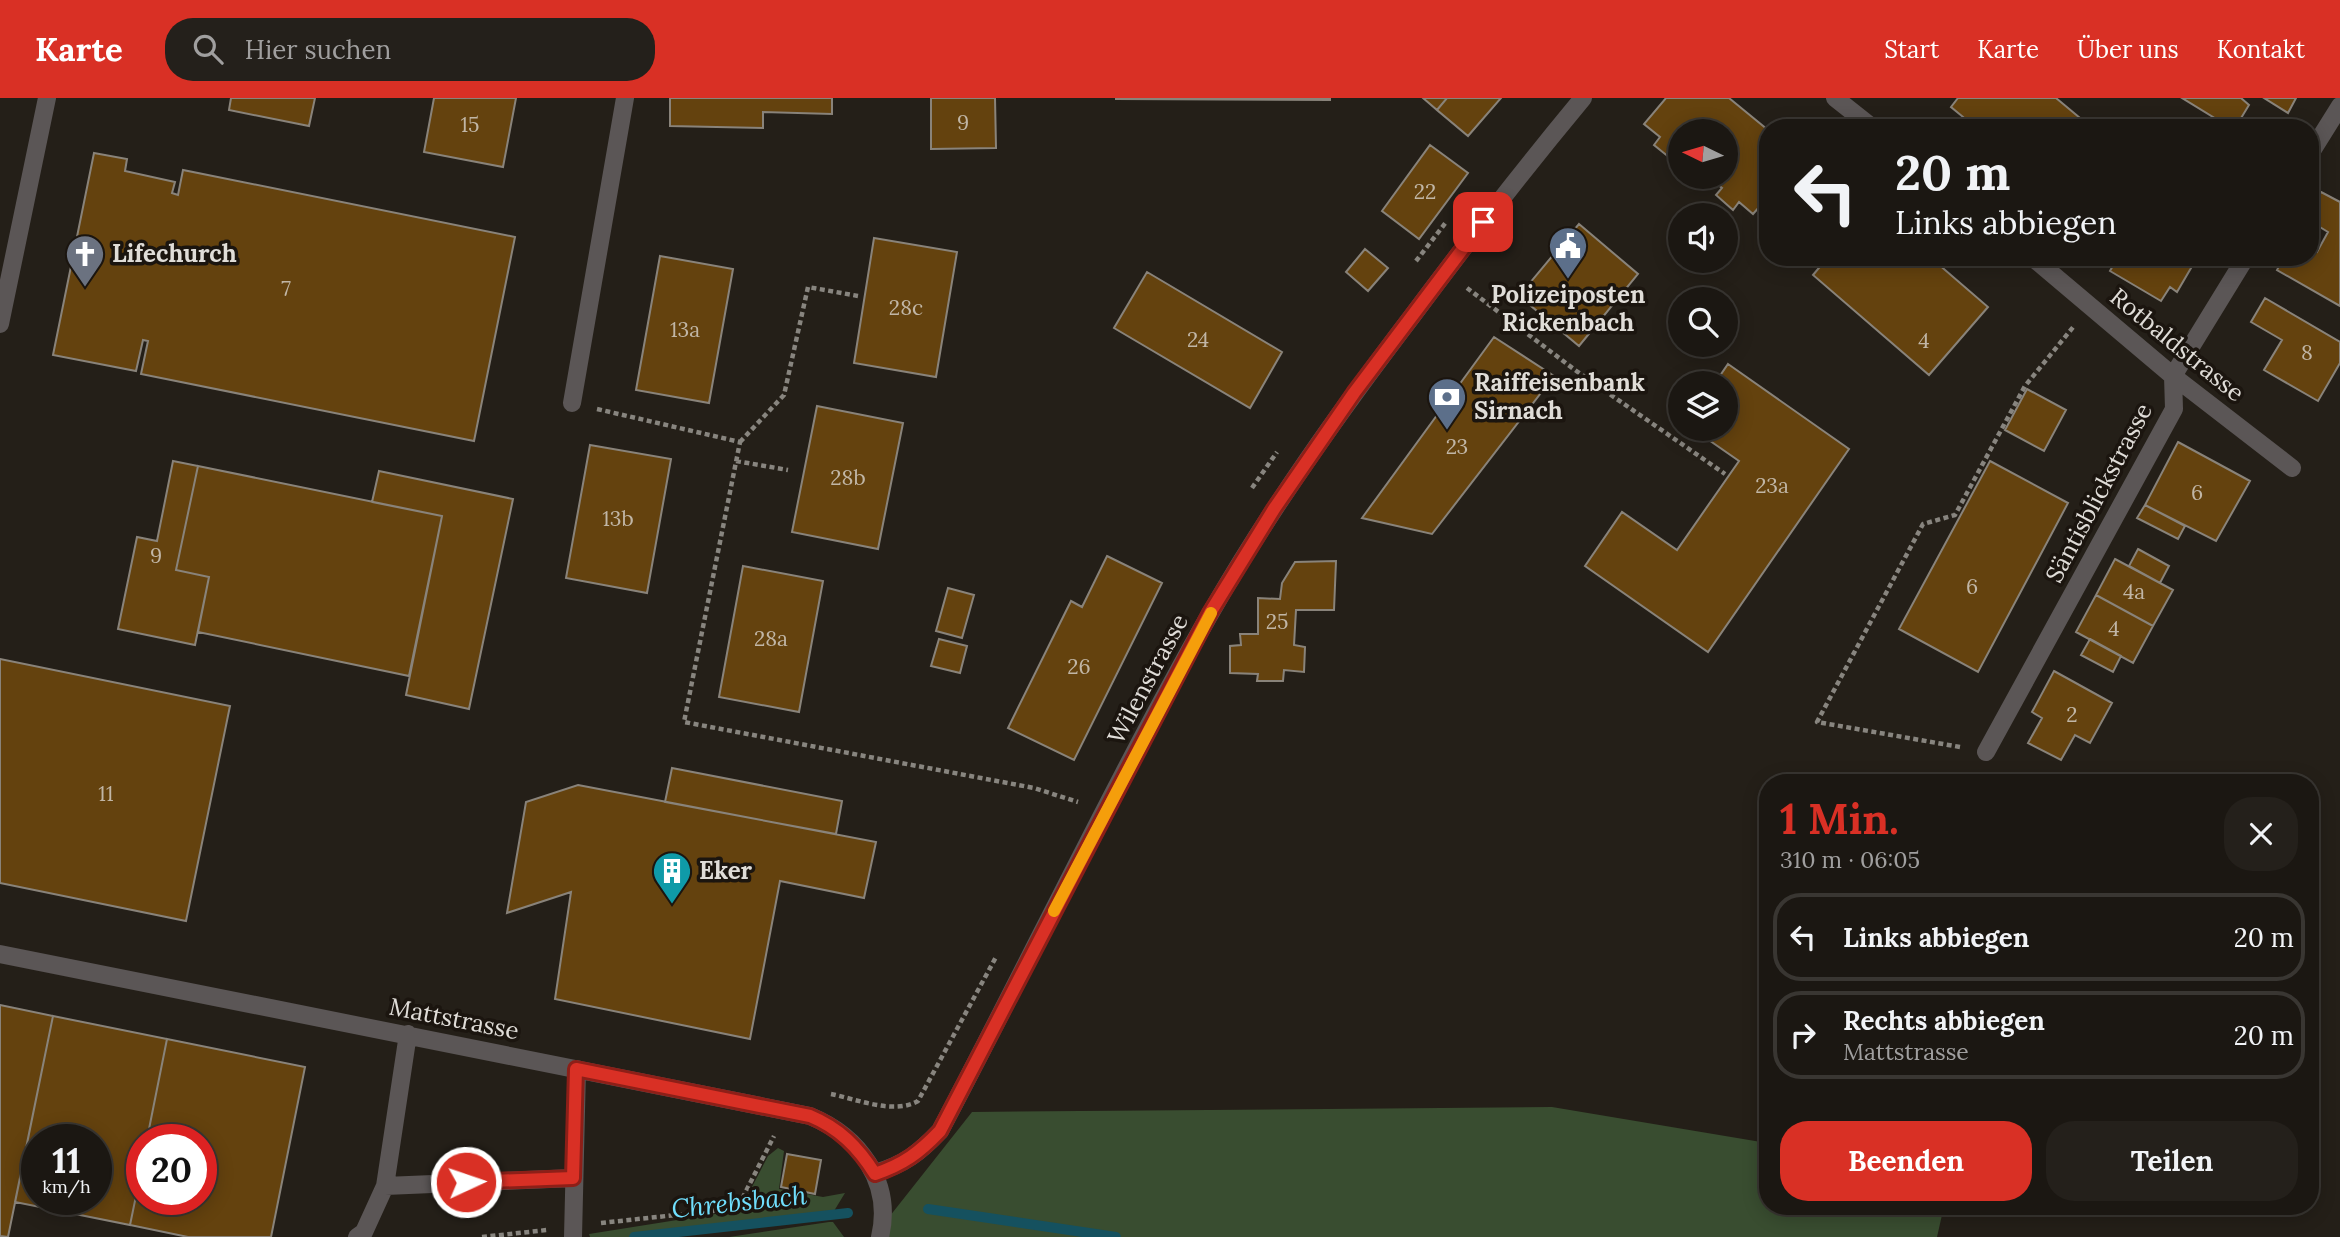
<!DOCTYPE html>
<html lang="de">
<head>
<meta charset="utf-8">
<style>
	:root { --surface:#1b1712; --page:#24201b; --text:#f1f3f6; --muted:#a09f9f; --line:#393632; --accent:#d93025 }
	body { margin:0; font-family:Lora,serif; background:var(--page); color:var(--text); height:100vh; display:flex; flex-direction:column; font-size:26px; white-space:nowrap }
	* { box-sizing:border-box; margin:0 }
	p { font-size:23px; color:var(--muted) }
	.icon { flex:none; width:38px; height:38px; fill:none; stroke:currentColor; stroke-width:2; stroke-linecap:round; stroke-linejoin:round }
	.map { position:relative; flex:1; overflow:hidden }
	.drawer { position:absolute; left:1759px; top:676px; width:560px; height:441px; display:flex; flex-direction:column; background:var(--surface); border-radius:28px; box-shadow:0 4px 18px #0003,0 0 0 2px var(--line) }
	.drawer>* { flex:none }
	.top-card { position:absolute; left:1759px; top:21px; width:560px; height:147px; border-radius:28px; box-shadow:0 4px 18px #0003,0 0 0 2px var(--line); background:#1b1712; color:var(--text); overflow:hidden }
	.needle { width:46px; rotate:275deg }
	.buttons { position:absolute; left:1668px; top:21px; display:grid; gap:14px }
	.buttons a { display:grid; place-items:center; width:70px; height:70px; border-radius:50%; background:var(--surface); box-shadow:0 4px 18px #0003,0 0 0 2px var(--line); font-size:35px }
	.speed { position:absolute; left:21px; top:1026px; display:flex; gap:14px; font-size:35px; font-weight:700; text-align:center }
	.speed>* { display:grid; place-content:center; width:91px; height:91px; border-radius:50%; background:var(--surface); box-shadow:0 4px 18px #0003,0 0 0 2px var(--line); line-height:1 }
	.speed small { font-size:18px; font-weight:400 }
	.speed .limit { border:10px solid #d22; background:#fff; color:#111 }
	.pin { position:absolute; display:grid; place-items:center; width:60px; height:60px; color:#fff; margin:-30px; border-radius:14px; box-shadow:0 4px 10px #0006 }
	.me { position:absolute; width:77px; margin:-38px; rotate:87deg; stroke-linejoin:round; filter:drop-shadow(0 0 5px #0008) }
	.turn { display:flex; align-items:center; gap:24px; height:147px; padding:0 21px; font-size:32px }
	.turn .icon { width:91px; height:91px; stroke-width:2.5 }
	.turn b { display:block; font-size:49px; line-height:60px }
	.round { display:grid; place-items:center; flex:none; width:74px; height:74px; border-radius:28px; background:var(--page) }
	.headline { display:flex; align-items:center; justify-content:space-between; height:119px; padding:0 21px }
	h1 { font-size:42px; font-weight:800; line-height:52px; color:var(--accent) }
	.action { display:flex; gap:14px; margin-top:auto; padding:14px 21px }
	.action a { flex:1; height:80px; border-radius:28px; background:var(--accent); color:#fff; font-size:28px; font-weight:800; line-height:80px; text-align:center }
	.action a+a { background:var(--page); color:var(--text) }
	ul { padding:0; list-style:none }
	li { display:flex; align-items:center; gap:21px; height:88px; margin:0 14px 10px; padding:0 7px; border:4px solid var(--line); border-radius:28px }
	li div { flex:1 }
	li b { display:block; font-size:26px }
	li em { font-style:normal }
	header { display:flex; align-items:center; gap:42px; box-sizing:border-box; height:98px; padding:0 35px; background:var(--accent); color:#fff }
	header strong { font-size:33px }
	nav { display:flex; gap:38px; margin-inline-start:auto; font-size:24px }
	.search { width:490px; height:63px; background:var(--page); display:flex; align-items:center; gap:18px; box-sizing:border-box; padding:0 24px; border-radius:28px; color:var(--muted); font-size:26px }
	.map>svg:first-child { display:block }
	.green { fill:#394d30 }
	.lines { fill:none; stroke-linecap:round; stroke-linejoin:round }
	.stream { stroke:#15515f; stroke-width:10 }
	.building { fill:#64420e; stroke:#89837a; stroke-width:2; fill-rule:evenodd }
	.path { stroke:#88857f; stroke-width:4.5; stroke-dasharray:5 3.5; stroke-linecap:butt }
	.minor { stroke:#5b5656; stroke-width:18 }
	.route-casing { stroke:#8d1f18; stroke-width:18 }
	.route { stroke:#d93025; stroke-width:12 }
	.slow { stroke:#f59e0b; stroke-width:12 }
	.labels { text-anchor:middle; stroke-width:7; stroke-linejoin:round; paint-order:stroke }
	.number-label { font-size:21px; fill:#c1b6a6 }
	.poi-label { font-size:24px; font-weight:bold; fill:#e0ddd8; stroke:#1b150f; text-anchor:start }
	.street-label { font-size:24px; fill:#e0ddd8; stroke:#1b150f }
	.water-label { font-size:26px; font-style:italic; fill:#70dffd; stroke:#1b150f }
</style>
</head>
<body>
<header>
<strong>Karte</strong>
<div class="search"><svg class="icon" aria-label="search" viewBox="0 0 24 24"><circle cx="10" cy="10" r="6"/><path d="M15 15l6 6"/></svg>Hier suchen</div>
<nav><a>Start</a><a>Karte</a><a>Über uns</a><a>Kontakt</a></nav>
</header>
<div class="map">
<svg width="2340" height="1139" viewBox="0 0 2340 1139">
	<rect width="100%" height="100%" fill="#241f18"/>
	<path class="green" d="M1552,1009L1767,1045L1768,1108H1944L1937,1139H880L882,1128L972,1014Z
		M778,1050L784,1053L779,1091L823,1099L845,1095L834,1113L648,1139H590L589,1136L740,1112L768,1058Z
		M833,1124L844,1139H729L829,1124Z"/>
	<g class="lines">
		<path class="stream" d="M928,1111L1116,1139
			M634,1139L848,1115"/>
	</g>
	<path class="building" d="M231,0H315L309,28L229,12Z
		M434,0H516L503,69L424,54Z
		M670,0H832V16L763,14V30L670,28Z
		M931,0H995L996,50L931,51Z
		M1116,0H1330V2L1116,1Z
		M1423,0H1447L1437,12Z
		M1447,0H1501L1468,38L1437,12Z
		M1666,0H1729L1768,32V99L1753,116L1739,104L1733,112L1716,97L1722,90L1708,79H1726V33H1680V55L1677,53L1670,60L1654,47L1660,39L1644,26Z
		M1958,0H2056L2092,30H1962L1968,23L1951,9Z
		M2182,0H2241L2249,7L2235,30H2231Z
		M2264,0H2296L2288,15Z
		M1430,47L1468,75L1419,141L1382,113Z
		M94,55L127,61L125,73L175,84L172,95L178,97L183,72L515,139L474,343L141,276L148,243L143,242L136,273L53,257Z
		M2321,94L2340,104V208L2277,172L2284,159H2310V150L2317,154L2328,134L2310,123V113Z
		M1579,126L1638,176L1579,248L1519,198Z
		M874,140L957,154L936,279L854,265Z
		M1365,151L1388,170L1368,193L1346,174Z
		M660,158L733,171L709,305L636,292Z
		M1828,159H1930L1988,209L1929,277L1813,177Z
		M2118,159H2188L2184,166L2191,170L2177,194L2170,189L2161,203L2110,173Z
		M1147,174L1282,254L1250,310L1114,230Z
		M2265,200L2340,244V265L2318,303L2264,272L2282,242L2251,224Z
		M1494,239L1554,278L1432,436L1362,420Z
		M1728,266L1849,351L1708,554L1585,468L1622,414L1677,452L1739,363L1693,331H1726V285H1715Z
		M2027,291L2066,312L2044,353L2005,332Z
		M817,308L903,325L878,451L792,434Z
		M2178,344L2250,383L2216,443L2145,407Z
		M590,347L671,361L647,495L566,480Z
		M173,363L198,368L176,472L209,479L195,547L118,531L137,439L157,443Z
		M1990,363L2068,405L1978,574L1899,531Z
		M198,368L442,418L409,578L198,534L209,479L176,472Z
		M379,373L513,401L469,611L406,597L442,418L372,404Z
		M2145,407L2185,428L2178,441L2137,420Z
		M2138,451L2169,468L2160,485L2129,468Z
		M1107,458L1162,485L1074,662L1008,630L1071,503L1082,509Z
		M2115,461L2173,492L2153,528L2096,497Z
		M1336,463L1334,512H1296L1294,547L1305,549L1304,574L1284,572L1283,583H1257L1258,576L1230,575V548L1241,547L1240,536H1258V500L1280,501L1282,485L1295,464Z
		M743,468L823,483L799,614L719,599Z
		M948,490L974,497L962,540L936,533Z
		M2096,497L2153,528L2133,565L2076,534Z
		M939,541L967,548L960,575L931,568Z
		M2090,541L2121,558L2113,574L2081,557Z
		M0,561L230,608L186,823L0,785Z
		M2054,573L2112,605L2090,645L2075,637L2061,662L2028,645L2042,620L2032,614Z
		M672,670L842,703L836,736L665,704Z
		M578,687L876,744L864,800L780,783L750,941L555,901L571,794L507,815L526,704Z
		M0,907L53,918L8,1139L0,1138Z
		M53,918L167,941L147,1041H142V1069L130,1127L15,1104ZM37,1041H96V1101H37Z
		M167,941L305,969L271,1139H188L130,1127L142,1069V1101H201V1041H147Z
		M787,1056L821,1062L815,1096L781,1089Z"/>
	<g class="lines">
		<path class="path" d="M1416,163L1447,123
			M1467,190L1575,272L1725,376
			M597,311L740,344L684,624L1034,690L1078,704
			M740,344L784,297L808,189L858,198
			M736,363L788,372
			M1252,390L1277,354
			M1960,649L1817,624L1923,426L1955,417L2025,288L2074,228
			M831,996C856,1001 894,1017 918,1003L996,859
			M601,1125L713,1113L743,1099L774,1038
			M482,1139L547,1132"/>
		<path class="minor" d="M1835,0L1873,30
			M2310,56L2340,8
			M2032,159L2173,278L2292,370
			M0,226L47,0
			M572,305L625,0
			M1986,654L2174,311L2173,278L2246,159
			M0,856L810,1018C859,1038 893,1084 880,1139
			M875,1075C905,1066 919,1055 940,1033C1031,861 1114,685 1210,516C1270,411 1340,313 1413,217C1468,143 1524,71 1583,0
			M385,1088L574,1080
			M357,1139L364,1134L385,1088L408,936
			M573,1139L577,971"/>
	</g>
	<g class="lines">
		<g class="route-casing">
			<path id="route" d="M466,1084L573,1080L576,971L810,1018C839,1030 858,1049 875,1076C904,1066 919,1055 940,1033L1210,515L1274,411L1354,295L1483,124"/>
		</g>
		<use href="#route" class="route"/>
		<path class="slow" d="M1054,813L1211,515"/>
	</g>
	<defs>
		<g id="civic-pin" transform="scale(2.0125)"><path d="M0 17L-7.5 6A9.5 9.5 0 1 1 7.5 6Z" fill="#5c6f8a" stroke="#1b150f"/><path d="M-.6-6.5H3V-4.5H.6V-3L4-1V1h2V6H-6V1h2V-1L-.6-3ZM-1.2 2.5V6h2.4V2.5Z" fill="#fff"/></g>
		<g id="church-pin" transform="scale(2.0125)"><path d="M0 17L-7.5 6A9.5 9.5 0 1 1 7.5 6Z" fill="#6b7280" stroke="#1b150f"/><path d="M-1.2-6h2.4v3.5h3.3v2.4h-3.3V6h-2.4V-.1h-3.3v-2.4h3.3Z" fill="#fff"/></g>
		<g id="bank-pin" transform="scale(2.0125)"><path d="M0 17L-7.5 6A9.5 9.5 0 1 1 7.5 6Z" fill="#5c6f8a" stroke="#1b150f"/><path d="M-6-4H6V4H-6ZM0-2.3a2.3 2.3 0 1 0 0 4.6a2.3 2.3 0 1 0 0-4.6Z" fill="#fff"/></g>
		<g id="building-pin" transform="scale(2.0125)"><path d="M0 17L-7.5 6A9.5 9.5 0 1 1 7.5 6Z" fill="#0f9aa8" stroke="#1b150f"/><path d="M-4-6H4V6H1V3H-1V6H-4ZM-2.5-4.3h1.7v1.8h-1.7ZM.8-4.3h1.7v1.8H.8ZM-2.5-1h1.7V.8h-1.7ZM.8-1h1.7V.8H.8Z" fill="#fff"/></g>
	</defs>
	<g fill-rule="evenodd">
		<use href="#civic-pin" x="1568" y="148"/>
		<use href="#church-pin" x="85" y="156"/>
		<use href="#bank-pin" x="1447" y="299"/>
		<use href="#building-pin" x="672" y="773"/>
	</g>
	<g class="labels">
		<g class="number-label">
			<text x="963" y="32">9</text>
			<text x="470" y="34">15</text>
			<text x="1425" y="101">22</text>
			<text x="286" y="198">7</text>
			<text x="906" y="217">28c</text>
			<text x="685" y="239">13a</text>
			<text x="1198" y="249">24</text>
			<text x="1924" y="250">4</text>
			<text x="2307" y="262">8</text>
			<text x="1457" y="356">23</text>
			<text x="848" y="387">28b</text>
			<text x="1772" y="395">23a</text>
			<text x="2197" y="402">6</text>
			<text x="618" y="428">13b</text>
			<text x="156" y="465">9</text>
			<text x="1972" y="496">6</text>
			<text x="2134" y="501">4a</text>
			<text x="1277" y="531">25</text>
			<text x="2114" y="538">4</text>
			<text x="771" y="548">28a</text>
			<text x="1079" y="576">26</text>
			<text x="2072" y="624">2</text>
			<text x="106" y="703">11</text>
		</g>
		<g class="poi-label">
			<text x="112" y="164">Lifechurch</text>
			<text x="1568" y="205" text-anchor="middle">Polizeiposten<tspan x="1568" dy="28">Rickenbach</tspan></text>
			<text x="1474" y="293">Raiffeisenbank<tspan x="1474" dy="28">Sirnach</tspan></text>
			<text x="699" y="781">Eker</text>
		</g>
		<g class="street-label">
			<text transform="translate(2177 247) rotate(39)" y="8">Rotbaldstrasse</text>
			<text transform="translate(2099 395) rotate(-62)" y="8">Säntisblickstrasse</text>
			<text transform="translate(1148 581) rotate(-62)" y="8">Wilenstrasse</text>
			<text transform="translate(454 921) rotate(11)" y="8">Mattstrasse</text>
		</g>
		<g class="water-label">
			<text transform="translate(739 1104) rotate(-6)" y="9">Chrebsbach</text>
		</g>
	</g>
</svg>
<div class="buttons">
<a><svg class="needle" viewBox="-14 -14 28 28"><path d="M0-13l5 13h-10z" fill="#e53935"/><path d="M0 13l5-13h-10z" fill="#a09f9f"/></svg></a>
<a><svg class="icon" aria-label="sound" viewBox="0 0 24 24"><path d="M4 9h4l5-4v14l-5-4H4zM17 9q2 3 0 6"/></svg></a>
<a><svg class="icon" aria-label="search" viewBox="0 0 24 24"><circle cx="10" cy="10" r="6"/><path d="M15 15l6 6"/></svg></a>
<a><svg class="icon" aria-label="layers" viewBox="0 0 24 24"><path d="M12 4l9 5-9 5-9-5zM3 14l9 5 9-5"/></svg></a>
</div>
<div class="speed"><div>11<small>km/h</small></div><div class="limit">20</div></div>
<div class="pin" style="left:1483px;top:124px;background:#d93025"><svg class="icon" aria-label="arrive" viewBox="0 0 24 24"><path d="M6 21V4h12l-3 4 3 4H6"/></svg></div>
<svg class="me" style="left:466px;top:1084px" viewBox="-20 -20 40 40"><circle r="17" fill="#d93025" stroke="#fff" stroke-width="3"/><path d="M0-11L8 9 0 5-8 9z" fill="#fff"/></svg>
<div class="top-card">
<div class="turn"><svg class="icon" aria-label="left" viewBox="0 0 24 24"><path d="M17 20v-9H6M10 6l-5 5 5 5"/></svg><div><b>20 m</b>Links abbiegen</div></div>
</div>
<section class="drawer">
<div class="headline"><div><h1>1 Min.</h1><p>310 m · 06:05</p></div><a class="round"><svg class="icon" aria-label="close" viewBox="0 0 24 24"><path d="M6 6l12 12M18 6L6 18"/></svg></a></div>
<ul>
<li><svg class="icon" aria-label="left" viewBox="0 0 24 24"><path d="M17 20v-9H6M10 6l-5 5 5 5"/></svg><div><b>Links abbiegen</b></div><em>20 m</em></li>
<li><svg class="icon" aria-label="right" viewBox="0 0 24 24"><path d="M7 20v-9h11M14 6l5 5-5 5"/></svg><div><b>Rechts abbiegen</b><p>Mattstrasse</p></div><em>20 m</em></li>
</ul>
<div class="action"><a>Beenden</a><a>Teilen</a></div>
</section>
</div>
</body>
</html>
